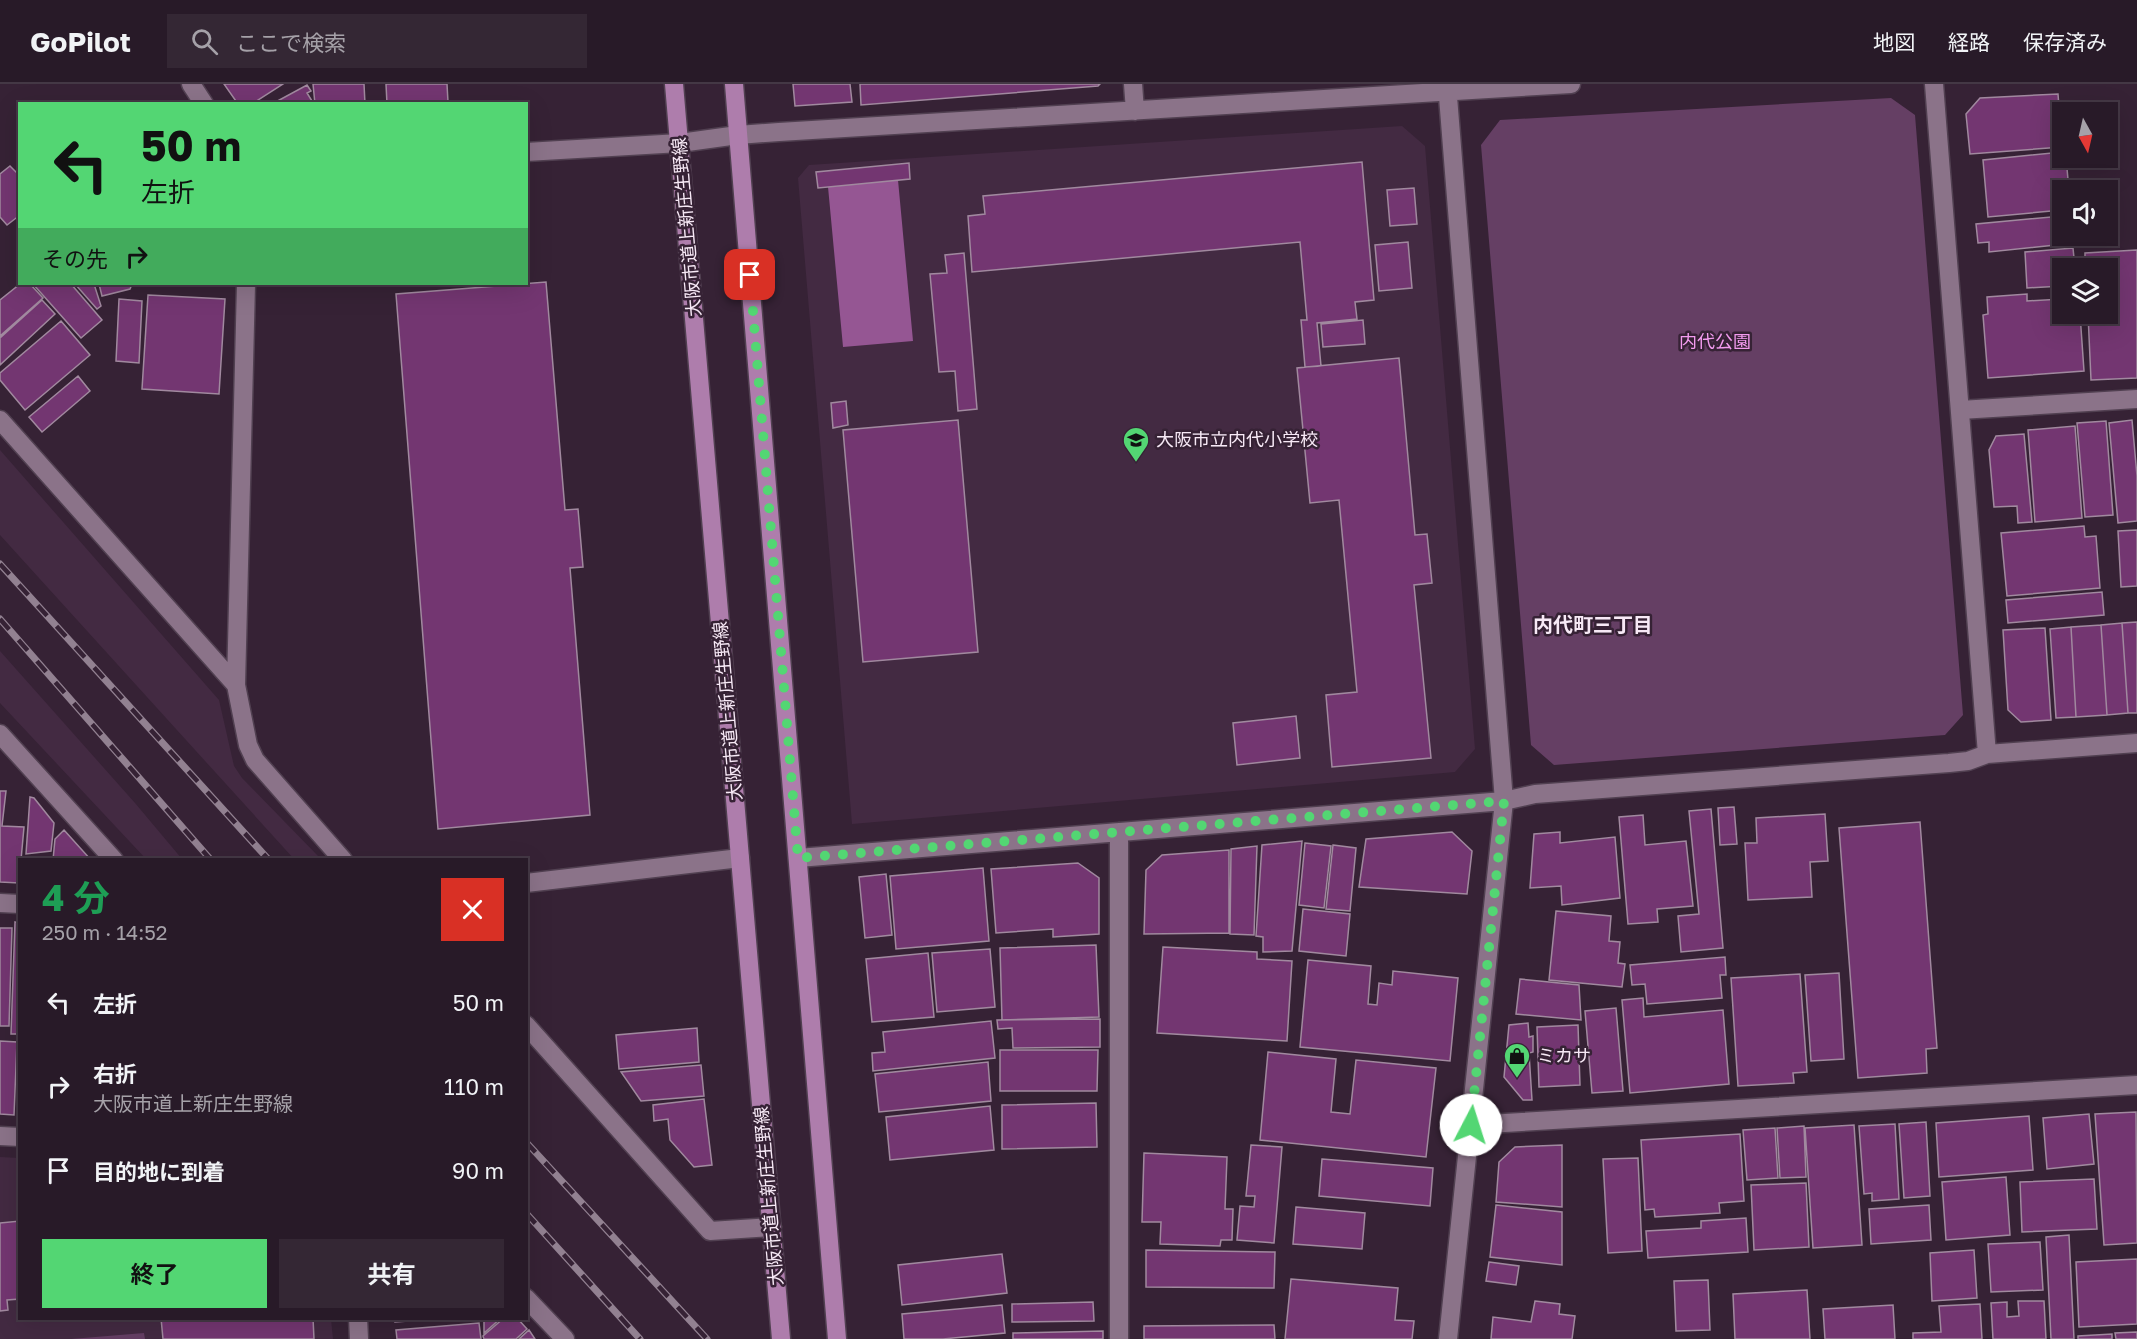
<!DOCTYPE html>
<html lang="ja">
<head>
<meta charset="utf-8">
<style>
	:root { --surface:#281a28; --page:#342734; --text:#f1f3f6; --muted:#a5a1a8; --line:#443845; --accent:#53d673 }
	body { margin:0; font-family:"Golos Text","Noto Sans JP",sans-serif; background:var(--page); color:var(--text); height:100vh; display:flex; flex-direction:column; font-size:22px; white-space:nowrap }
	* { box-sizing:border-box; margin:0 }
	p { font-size:20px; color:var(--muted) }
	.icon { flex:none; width:33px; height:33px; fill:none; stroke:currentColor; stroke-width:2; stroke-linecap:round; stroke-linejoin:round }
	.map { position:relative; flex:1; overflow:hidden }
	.drawer { position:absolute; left:18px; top:774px; width:510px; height:462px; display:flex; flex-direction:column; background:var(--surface); border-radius:0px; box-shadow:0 6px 24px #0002,0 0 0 2px var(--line) }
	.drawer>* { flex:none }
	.guide { position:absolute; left:18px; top:18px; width:510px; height:183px; border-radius:0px; box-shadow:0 6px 24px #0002,0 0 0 2px var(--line); background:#53d673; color:#111; overflow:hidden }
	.needle { width:39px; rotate:172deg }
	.tools { position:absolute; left:2052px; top:18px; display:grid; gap:12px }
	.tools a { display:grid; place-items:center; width:66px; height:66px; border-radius:0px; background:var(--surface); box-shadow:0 6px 24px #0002,0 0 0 2px var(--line); font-size:30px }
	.pin { position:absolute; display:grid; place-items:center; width:51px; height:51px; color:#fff; margin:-26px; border-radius:12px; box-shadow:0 3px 9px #0006 }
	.me { position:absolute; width:66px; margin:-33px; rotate:5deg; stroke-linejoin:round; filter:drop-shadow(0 0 4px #0008) }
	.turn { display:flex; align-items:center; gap:21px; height:126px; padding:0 24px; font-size:27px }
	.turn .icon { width:78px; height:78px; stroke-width:2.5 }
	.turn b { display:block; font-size:42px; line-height:51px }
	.then { display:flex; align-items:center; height:57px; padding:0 24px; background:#0003; gap:12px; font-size:22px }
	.round { display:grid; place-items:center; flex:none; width:63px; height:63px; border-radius:0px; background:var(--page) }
	.summary { display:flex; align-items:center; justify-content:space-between; height:102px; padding:0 24px }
	h1 { font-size:36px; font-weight:700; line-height:45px; color:#1e9e55 }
	.button { display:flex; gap:12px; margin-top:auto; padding:12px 24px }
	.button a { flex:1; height:69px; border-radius:0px; background:var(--accent); color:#111; font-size:24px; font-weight:700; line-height:69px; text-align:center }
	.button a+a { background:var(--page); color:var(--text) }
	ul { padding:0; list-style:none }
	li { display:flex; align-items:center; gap:18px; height:84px; padding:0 24px }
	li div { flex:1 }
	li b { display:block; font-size:22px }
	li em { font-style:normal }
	header { display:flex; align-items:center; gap:36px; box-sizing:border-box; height:84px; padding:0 30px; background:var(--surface); border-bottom:2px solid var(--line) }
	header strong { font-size:28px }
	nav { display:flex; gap:33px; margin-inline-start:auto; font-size:21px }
	.search { width:420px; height:54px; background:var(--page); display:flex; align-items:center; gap:15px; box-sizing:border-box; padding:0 21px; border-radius:0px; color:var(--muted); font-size:22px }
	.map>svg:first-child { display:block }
	.built { fill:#432a42 }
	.green { fill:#653f64 }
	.water { fill:#955693 }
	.building { fill:#733671; stroke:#a1899f; stroke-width:1.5 }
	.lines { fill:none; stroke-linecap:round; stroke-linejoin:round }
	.minor-casing { stroke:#514051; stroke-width:21 }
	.tertiary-casing { stroke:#514051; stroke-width:21 }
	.primary-casing { stroke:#514051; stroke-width:21 }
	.minor { stroke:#8b7389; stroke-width:18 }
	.tertiary { stroke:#8b7389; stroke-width:18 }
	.primary { stroke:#ae7dac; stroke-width:18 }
	.rail-casing { stroke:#928191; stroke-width:7 }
	.rail { stroke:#362235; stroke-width:4.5; stroke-dasharray:14; stroke-linecap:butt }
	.route { stroke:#53d673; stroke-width:10; stroke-dasharray:0 18 }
	.labels { text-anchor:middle; stroke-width:5; stroke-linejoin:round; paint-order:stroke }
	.street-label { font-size:18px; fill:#f7e9f6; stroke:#362235 }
	.park-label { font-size:18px; fill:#f29bee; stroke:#362235 }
	.poi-label { font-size:18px; fill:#f7e9f6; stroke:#362235; text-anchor:start }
	.neighbourhood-label { font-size:20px; font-weight:bold; fill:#f7e9f6; stroke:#362235 }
</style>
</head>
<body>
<header>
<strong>GoPilot</strong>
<div class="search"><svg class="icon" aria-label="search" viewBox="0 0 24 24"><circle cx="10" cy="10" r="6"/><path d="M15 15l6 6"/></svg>ここで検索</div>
<nav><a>地図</a><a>経路</a><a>保存済み</a></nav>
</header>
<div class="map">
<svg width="2137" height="1255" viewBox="0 0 2137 1255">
	<rect width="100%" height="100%" fill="#362235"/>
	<path class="built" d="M1402,42L1425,62L1475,665L1455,688L852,740L798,94L809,81Z
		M0,366L219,616L234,682L242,694L318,772L315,775H294L0,451Z
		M0,567L135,719L182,775H146L0,619Z
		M0,1073L19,1074L20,1234L331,1235L333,1255H0Z"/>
	<path class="green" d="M1891,14L1915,31L1963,631L1945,651L1554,681L1531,661L1481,61L1500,36Z
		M144,1249L145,1255H71Z"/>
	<path class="water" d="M898,96L913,257L843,263L828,103Z"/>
	<path class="building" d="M224,0H283L252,20H238Z
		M313,0H364L365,20H315Z
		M386,0H447L448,18L387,20Z
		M793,0H850L852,18L795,22Z
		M860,0H1100L1098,2L861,21Z
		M307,1L311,7L307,9L312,17L306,20H272Z
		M2058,10L2062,63L1970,70L1966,30L1980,14Z
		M2062,68V74H2066L2069,106H2062V126L1988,133L1983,76Z
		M1362,78L1374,216L1355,218L1357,235L1317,239L1321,282L1305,283L1301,236H1307L1300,158L972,188L968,132L985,130L983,112Z
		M909,79L910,95L818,104L816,88Z
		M10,82L20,92V131L7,141L0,133V90Z
		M1414,104L1417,140L1390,142L1387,106Z
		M2062,132V152H2064L2065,160L1989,168V158L1978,159L1976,140Z
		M1408,158L1412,204L1379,207L1375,161Z
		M2073,164L2075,184H2062V202L2027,204L2025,168Z
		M2137,166V294L2091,296L2088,230H2108V184H2085V169Z
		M964,169L977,325L958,327L955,287L939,288L930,190L947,189L945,171Z
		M546,198L565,426L578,425L583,483L570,484L590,731L438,745L396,210Z
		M20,200H30L43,214L0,252V216Z
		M33,200H71L102,236L81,254Z
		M75,200H94L101,222L97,225Z
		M99,200H132L130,205L102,212Z
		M2027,210V217L2062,215V230H2080L2084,287L1988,294L1983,231L1988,230L1987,213Z
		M148,211L225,215L219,310L142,305Z
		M119,215L142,217L139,279L116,277Z
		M42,216L55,230L0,281V254Z
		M1363,236L1365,260L1323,263L1321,240Z
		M61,237L90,271L25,326L0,296V289Z
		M1399,274L1415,451L1427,450L1432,499L1414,501L1431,674L1332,683L1326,611L1357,608L1339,416L1310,419L1297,284Z
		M78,292L90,307L42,348L29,333Z
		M846,317L848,341L833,344L831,319Z
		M958,336L978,568L863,578L843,346Z
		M2132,336L2137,392V437L2118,439L2109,339Z
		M2106,337L2113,431L2085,433L2077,339Z
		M2075,342L2082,434L2035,438L2028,346Z
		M2024,350L2032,438L2018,439L2017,422L1994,423L1989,366L1996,352Z
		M2084,442L2085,453L2096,452L2100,504L2007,512L2001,449Z
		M2137,446V502L2121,503L2118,447Z
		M2102,508L2104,531L2008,539L2006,516Z
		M2137,538V629H2128L2122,539Z
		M2122,539L2128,629L2107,631L2101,541Z
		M2101,541L2107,631L2076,633L2071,543Z
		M2071,543L2076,633L2056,634L2050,545Z
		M2045,544L2051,636L2021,638L2008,626L2003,546Z
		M1296,632L1300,674L1237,681L1233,639Z
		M0,707H6L2,742L24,743L21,776H20L19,799L0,798Z
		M30,713L34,714L54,739L51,767L26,770Z
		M1734,723L1737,760L1720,761L1718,724Z
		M1711,725L1723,864L1681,868L1678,832L1699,830L1689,727Z
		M1825,730L1828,777L1810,778L1812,813L1748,816L1745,759H1757L1756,734Z
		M1643,731L1645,761L1686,757L1693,822L1657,825L1658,838L1628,840L1619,733Z
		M1920,738L1937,964L1926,965L1927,989L1858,994L1839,744Z
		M64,746L91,776H53L55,755Z
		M1452,748L1472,767L1467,810L1359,803L1366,755Z
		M1560,748V759L1615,753L1620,814L1562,821L1561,802L1530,804L1534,750Z
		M1302,757L1292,867L1263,868V853L1256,852L1262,761Z
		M1305,759L1331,762L1324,824L1299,821Z
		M1333,761L1356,764L1350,827L1326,825Z
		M1257,762L1254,851L1230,850L1231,765Z
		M1229,766V849L1144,850L1146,786L1162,771Z
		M1078,779L1099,794V850L1053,853V845L996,849L991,785Z
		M983,784L989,857L896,865L890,792Z
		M886,790L892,851L865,854L859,793Z
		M1303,825L1350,830L1346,872L1299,867Z
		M1556,827L1611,832L1609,857L1620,858L1618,879L1625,880L1622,903L1549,896Z
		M15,838L20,839V950H11Z
		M0,844H12L9,942H0Z
		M1096,861L1099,933L1002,936L1000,864Z
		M1163,863L1257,868V875L1292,877L1287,957L1157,949Z
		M990,865L995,923L937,928L932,869Z
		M928,869L934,933L872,938L866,875Z
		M1725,873L1726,891H1720L1722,914L1647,920L1645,900L1632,901L1630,881Z
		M1308,876L1371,882L1368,920L1377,921L1379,899L1392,901L1393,887L1458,894L1450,977L1300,963Z
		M1839,889L1844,975L1811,977L1805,891Z
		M1800,890L1807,988L1793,989L1794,999L1738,1002L1731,894Z
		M1520,895L1579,901L1581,936L1516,930Z
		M1643,914L1644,933L1723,926L1729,1000L1630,1009L1622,916Z
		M1616,924L1623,1007L1592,1009L1585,927Z
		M1100,935V963L1013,964L1012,944L998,945L997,936Z
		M991,937L995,974L873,987L872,969L885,968L883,948Z
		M1528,939L1529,953L1533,952V968L1529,969L1532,1016H1523L1504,993L1509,941Z
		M1578,941L1580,1001L1539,1003L1537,943Z
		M697,944L699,978L619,985L616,951Z
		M0,957L17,958L14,1031L0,1030Z
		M1000,966H1098L1097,1007H1000Z
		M1268,968L1336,975L1331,1028L1350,1030L1356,976L1436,984L1426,1073L1260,1056Z
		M988,978L991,1017L879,1028L875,990Z
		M701,981L704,1012L641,1017L621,988Z
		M704,1015L712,1081L694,1083L670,1056L668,1035L654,1037L653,1021Z
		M1096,1019L1097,1063L1002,1065V1021Z
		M990,1022L994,1066L890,1076L886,1033Z
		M2136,1028L2137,1159L2104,1161L2095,1030Z
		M2089,1030L2094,1080L2047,1085L2043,1034Z
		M2029,1032L2033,1086L1939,1093L1936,1039Z
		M1926,1038L1930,1112L1904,1114L1899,1040Z
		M1895,1040L1899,1115L1872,1117V1109L1864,1110L1859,1042Z
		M1854,1041L1862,1161L1813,1164L1805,1044Z
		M1804,1042L1806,1093L1780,1094L1777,1044Z
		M1775,1044L1778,1094L1747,1096L1743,1046Z
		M1740,1050L1744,1117L1719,1119L1720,1129L1655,1133L1654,1125L1645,1126L1641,1056Z
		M1251,1061L1282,1063L1274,1159L1237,1156L1240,1122L1254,1123L1255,1112H1246Z
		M1562,1061V1123L1496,1118L1499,1078L1515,1063Z
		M1144,1069L1227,1073L1225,1125H1233L1232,1156H1221L1220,1162L1160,1160L1161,1138H1142Z
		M1638,1074L1642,1167L1608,1169L1603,1075Z
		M1322,1075L1433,1084L1430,1122L1319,1112Z
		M2006,1093L2010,1151L1946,1156L1942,1098Z
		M2094,1095L2097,1145L2022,1148L2020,1098Z
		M1806,1099L1809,1163L1754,1166L1751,1101Z
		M1496,1121L1562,1128V1181L1490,1173Z
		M1929,1121L1931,1156L1871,1160L1869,1125Z
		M1296,1123L1365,1129L1362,1165L1293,1160Z
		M1746,1134L1748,1168L1648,1174L1646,1147L1701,1144V1137Z
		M20,1137V1215L7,1216L8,1226L0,1227V1139Z
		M2069,1151L2074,1255H2051L2046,1153Z
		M2040,1158L2043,1206L1991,1208L1988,1160Z
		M1146,1166L1275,1168L1274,1204L1146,1203Z
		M1974,1166L1977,1214L1932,1217L1930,1169Z
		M1002,1170L1007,1209L902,1221L898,1181Z
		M2137,1175V1240L2079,1243L2076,1178Z
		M1489,1178L1519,1182L1516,1201L1486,1197Z
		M1291,1195L1398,1204L1395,1236L1414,1237L1412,1255H1285Z
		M1708,1196L1710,1246L1676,1247L1674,1197Z
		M1807,1206L1810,1255H1735L1733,1210Z
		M1535,1217L1560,1220L1559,1230L1575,1232L1572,1255H1491L1493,1233L1531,1238Z
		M2018,1217H2044L2046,1255H1993L1991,1219L2007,1218V1233L2019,1232Z
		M1093,1218L1094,1237L1012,1238V1220Z
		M1980,1220L1982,1255H1913V1249L1941,1248L1939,1222Z
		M1002,1221L1005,1249L943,1255H904L902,1230Z
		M1893,1221L1895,1255H1825L1823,1225Z
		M161,1234H313L314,1255H163Z
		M395,1234H452L395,1238Z
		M484,1234H501L484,1249Z
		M504,1234H517L527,1245L516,1255H484L483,1252Z
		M479,1239L481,1255H397L396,1246Z
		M1274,1241L1275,1255H1144V1242Z
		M529,1246L535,1255H519Z
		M1103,1247V1255H1013V1249Z
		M2137,1248V1255H2116L2115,1249Z
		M2112,1250V1255H2078V1252Z"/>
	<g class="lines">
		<g class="minor-casing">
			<path id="minor" d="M1133,0L1135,27
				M1447,0L1504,717L1448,1255
				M1934,0L1987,670
				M680,59L738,51L779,48L1571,0
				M246,200L236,601L248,661L255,676L343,776
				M1960,326L2137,315
				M0,336L236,601
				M0,650L114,776
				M1119,748V1255
				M798,774L1504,717L1535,710L1949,679L1968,677L1987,670L2137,659
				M0,819L20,820
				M526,941L710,1147L772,1143
				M1471,1041L2137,1001
				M0,1052L20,1053
				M526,1214L565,1255
				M358,1234L359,1255"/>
		</g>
		<g class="tertiary-casing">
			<path id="tertiary" d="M191,0L204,20
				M526,68L680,59
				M526,799L740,774"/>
		</g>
		<g class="primary-casing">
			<path id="primary" d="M674,0L781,1255
				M734,0L837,1255"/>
		</g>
		<use href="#minor" class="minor"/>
		<use href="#tertiary" class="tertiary"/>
		<use href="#primary" class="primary"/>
		<g class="rail-casing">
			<path id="rail" d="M0,480L269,776
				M0,535L211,776
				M526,1058L707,1255
				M526,1129L640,1255"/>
		</g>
		<use href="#rail" class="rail"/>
	</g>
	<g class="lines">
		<path class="route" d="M750,191L798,774L1504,717L1471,1041"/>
	</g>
	<defs>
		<g id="school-pin" transform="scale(1.35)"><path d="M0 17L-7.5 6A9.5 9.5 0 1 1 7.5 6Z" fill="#53d673" stroke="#362235"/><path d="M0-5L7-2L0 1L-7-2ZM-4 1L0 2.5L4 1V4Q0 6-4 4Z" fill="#111"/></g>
		<g id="shop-pin" transform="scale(1.35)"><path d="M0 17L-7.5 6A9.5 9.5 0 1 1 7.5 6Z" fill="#53d673" stroke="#362235"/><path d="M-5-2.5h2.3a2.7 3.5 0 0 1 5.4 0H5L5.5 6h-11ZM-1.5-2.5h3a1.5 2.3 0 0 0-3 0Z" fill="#111"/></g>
	</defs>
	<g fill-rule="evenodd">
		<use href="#school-pin" x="1136" y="356"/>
		<use href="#shop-pin" x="1517" y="972"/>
	</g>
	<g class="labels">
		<g class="street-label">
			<text transform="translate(687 143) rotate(-95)" y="6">大阪市道上新庄生野線</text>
			<text transform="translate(728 627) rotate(-95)" y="6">大阪市道上新庄生野線</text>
			<text transform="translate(769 1112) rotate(-95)" y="6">大阪市道上新庄生野線</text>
		</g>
		<g class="park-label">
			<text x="1715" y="264">内代公園</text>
		</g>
		<g class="poi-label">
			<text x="1156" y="362">大阪市立内代小学校</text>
			<text x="1537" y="978">ミカサ</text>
		</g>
		<g class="neighbourhood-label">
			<text x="1593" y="548">内代町三丁目</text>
		</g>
	</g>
</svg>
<div class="tools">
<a><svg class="needle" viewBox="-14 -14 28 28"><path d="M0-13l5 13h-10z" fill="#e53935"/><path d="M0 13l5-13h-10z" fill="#a5a1a8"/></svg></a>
<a><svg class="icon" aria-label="sound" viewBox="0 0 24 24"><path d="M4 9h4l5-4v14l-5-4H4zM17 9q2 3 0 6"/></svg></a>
<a><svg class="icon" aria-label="layers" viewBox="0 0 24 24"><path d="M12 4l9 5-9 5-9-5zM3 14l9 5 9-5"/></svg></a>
</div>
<div class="pin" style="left:750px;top:191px;background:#d93025"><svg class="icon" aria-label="arrive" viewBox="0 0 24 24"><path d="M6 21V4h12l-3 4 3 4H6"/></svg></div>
<svg class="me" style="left:1471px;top:1041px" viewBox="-20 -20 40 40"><circle r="19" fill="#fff"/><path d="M0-13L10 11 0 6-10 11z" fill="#53d673"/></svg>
<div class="guide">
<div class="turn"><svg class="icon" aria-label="left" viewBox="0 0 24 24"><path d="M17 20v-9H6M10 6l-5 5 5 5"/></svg><div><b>50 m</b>左折</div></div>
<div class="then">その先<svg class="icon" aria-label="right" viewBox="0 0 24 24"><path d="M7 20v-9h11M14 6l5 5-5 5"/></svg></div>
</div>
<section class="drawer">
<div class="summary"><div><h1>4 分</h1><p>250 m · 14:52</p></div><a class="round" style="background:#d93025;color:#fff"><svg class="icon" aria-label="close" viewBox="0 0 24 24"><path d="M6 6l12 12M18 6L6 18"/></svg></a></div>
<ul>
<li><svg class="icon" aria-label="left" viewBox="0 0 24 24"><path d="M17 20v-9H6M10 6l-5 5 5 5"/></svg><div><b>左折</b></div><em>50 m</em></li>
<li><svg class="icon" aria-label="right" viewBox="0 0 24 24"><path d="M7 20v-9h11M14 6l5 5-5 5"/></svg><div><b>右折</b><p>大阪市道上新庄生野線</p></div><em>110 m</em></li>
<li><svg class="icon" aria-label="arrive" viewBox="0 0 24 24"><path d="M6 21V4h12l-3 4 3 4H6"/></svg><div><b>目的地に到着</b></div><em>90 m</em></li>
</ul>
<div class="button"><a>終了</a><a>共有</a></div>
</section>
</div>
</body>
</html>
